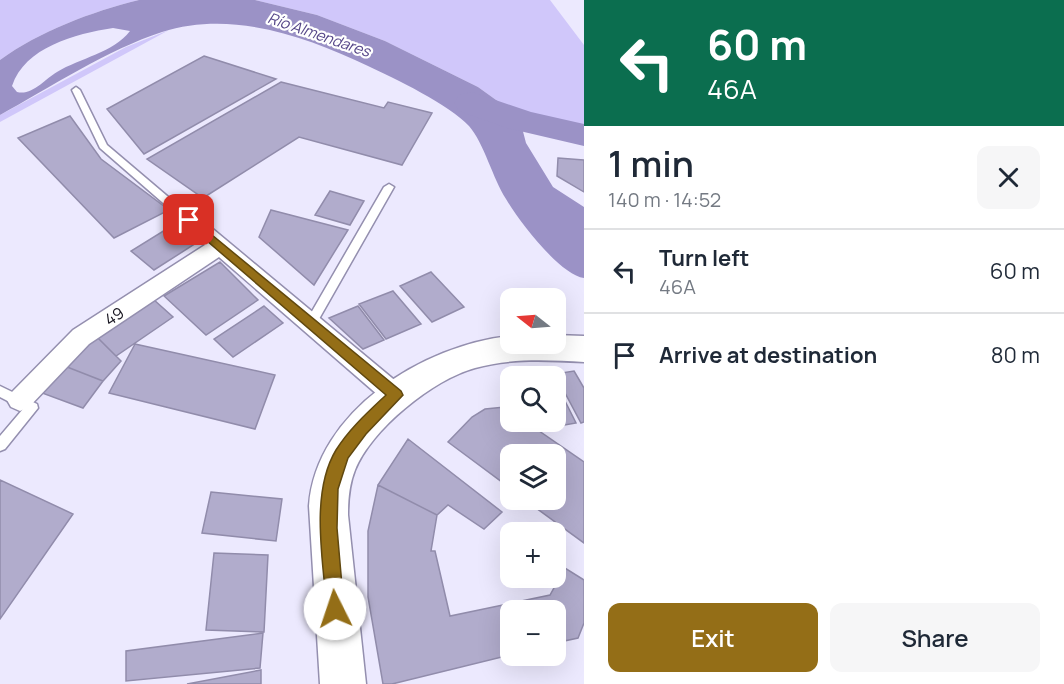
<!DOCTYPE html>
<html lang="en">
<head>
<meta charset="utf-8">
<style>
	:root { --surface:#fff; --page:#f6f6f7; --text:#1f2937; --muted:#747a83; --line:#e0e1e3; --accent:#946e17 }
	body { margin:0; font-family:Manrope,sans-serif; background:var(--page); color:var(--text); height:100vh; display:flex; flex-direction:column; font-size:22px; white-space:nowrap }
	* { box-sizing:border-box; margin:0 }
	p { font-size:20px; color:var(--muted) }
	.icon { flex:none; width:33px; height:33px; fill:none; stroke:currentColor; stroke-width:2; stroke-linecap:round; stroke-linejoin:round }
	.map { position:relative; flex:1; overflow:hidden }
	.details { display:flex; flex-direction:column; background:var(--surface); width:480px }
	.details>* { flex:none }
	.top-card { background:#0b6e4f; color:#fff; overflow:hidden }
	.needle { width:39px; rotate:287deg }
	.tools { position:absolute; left:500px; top:288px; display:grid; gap:12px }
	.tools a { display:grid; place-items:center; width:66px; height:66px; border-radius:12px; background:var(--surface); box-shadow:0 6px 24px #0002; font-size:30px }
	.pin { position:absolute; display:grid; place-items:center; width:51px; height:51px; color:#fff; margin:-26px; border-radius:12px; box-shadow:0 3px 9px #0006 }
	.me { position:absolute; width:66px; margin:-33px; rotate:356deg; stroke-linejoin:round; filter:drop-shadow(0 0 4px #0008) }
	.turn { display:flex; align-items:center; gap:21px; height:126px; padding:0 24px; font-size:27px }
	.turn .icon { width:78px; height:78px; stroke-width:2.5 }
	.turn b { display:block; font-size:42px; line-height:51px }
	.round { display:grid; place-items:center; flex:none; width:63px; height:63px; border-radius:12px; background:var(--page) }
	.summary { display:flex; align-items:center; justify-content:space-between; height:102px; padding:0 24px }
	h1 { font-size:36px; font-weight:600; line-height:45px }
	.action { display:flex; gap:12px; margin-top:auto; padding:12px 24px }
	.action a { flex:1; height:69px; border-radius:12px; background:var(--accent); color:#fff; font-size:24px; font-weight:600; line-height:69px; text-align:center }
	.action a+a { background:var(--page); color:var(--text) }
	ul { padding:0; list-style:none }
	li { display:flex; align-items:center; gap:18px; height:84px; padding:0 24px; border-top:2px solid var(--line) }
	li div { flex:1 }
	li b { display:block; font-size:22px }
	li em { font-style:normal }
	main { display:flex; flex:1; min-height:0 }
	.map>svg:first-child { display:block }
	.green { fill:#d0c7fa }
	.water { fill:#9b92c6; fill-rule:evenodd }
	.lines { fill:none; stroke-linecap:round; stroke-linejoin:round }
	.river { fill:#9b92c6; fill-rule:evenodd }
	.building { fill:#b1accc; stroke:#918cab; stroke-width:1.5 }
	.service-casing { stroke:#948faf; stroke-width:3 }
	.minor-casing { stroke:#948faf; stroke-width:3 }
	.primary-casing { stroke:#948faf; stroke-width:3 }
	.service { fill:#fff; fill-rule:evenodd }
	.minor { fill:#fff; fill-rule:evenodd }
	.primary { fill:#fff; fill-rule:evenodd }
	.route { fill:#946e17; stroke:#60480f; stroke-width:1.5 }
	.labels { text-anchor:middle; stroke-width:4.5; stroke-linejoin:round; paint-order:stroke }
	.far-water-label { font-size:15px; font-style:italic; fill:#554688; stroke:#fff }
	.street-label { font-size:16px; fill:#16141f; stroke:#fff }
</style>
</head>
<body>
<main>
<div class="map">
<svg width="584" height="684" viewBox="0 0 584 684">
	<rect width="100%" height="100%" fill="#ece9fe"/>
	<path class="green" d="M0,0H139C91,12 40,31 0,60Z
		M255,0H550L584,45V128L510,110L478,87L385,41L317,15Z
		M169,30L0,122V115L126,47Z"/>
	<path class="water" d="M139,0H255L317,15L385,41L478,87L510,110L520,120L526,143L553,187L584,207V278C560,275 518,220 506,199C493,179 484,143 469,126C450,105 394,78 368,66C305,36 232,10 162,32C109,49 49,88 0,115V60C40,31 91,12 139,0ZM113,28L130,31C113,53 80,58 57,72C45,79 32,96 17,92L12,86C25,47 75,34 113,28Z"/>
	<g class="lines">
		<path class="river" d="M472,92L531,112L584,124V146L507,128L459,111L454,103L459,95Z"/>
	</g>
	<path class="building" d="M204,56L276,79L144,154L107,109Z
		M281,82L384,108L388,102L432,113L402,165L299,137L203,198L147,159Z
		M70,116L101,159L169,210L114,238L18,138Z
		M558,158L584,160V192L557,176Z
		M330,191L364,201L350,225L315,215Z
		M271,210L348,230L314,285L259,237Z
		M178,222L201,240L154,270L131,251Z
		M220,262L258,300L206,335L164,296Z
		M431,272L464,307L432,322L400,286Z
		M393,291L421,324L386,339L359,304Z
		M153,299L173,317L116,356L96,336Z
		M264,306L283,323L233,357L214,339Z
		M358,306L384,340L363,349L329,318Z
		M96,336L121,361L103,381L62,365Z
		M135,344L275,375L255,429L109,393Z
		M62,365L103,381L83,408L42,393Z
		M574,371L584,388V422L581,423L555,374Z
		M555,381L576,423L548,428L545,422H555Z
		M505,407L510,410V422H526L584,462V543L525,500H555V454H510V488L448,442L472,417L485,409Z
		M408,439L502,512L484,529L448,505L437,515L378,485Z
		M0,480L73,514L0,619Z
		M378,485L437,515L431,551H435L450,616L550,595L565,568L584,580V623L578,638L555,643V610H510V655L392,684H383L368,597V531Z
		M211,492L282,499L276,541L202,533Z
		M214,553L268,555L264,632L206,630Z
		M263,633L260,668L126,681V651Z
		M261,670V684H187Z"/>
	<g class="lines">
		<g class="service-casing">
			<path id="service" d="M76,87L80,90L107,145L193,218L194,220L193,222H185L100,148L72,90Z
				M389,184L394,187L315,326H307L305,323L307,320L384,187Z
				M0,386L37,404L38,408L5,449L0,451V436L23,409L0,397Z"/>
		</g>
		<g class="minor-casing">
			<path id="minor" d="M189,213L196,215L404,388L408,395L404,402L395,405L386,402L219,257L89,344L29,407L20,411L11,407L7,400L11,393L73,330L205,245L179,220L182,215Z"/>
		</g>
		<g class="primary-casing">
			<path id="primary" d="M555,335L584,336V362C548,360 510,358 475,368C432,380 372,429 355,470C349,485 348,500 348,515L366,684H320L309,506C316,411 424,345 510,336V344H555Z"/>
		</g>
		<use href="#service" class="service"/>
		<use href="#minor" class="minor"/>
		<use href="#primary" class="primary"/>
	</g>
	<path class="route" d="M189,216L401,391L403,395L366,434L348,458L338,489L337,528L344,609L342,615L335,618L329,615L327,609C323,561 310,493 336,450C349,429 368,412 386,395L185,222L183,220Z"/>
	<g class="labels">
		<g class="far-water-label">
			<text transform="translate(319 35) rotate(19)" y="5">Río Almendares</text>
		</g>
		<g class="street-label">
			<text transform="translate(114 316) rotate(-33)" y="6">49</text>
		</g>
	</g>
</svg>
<div class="tools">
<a><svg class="needle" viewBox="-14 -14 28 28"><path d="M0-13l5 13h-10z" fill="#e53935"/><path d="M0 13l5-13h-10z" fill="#747a83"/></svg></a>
<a><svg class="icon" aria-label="search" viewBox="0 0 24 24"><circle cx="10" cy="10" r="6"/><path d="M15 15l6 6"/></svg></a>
<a><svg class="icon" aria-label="layers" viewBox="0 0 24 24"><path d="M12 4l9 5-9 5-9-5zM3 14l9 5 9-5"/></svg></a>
<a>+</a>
<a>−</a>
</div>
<div class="pin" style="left:189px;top:220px;background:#d93025"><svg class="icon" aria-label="arrive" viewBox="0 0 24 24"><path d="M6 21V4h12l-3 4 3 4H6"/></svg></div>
<svg class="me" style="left:335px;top:609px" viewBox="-20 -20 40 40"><circle r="19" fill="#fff"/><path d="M0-13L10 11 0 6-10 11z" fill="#946e17"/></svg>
</div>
<section class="details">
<div class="top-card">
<div class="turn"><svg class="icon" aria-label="left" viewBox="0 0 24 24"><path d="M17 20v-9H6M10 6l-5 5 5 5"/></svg><div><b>60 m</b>46A</div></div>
</div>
<div class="summary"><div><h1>1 min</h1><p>140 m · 14:52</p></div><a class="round"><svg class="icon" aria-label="close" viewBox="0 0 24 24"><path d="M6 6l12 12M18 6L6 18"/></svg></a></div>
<ul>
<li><svg class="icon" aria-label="left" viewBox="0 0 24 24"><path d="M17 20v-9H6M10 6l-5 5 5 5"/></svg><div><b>Turn left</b><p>46A</p></div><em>60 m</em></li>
<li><svg class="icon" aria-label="arrive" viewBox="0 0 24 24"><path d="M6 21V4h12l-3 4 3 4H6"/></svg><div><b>Arrive at destination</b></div><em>80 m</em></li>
</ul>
<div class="action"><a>Exit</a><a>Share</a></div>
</section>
</main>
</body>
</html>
